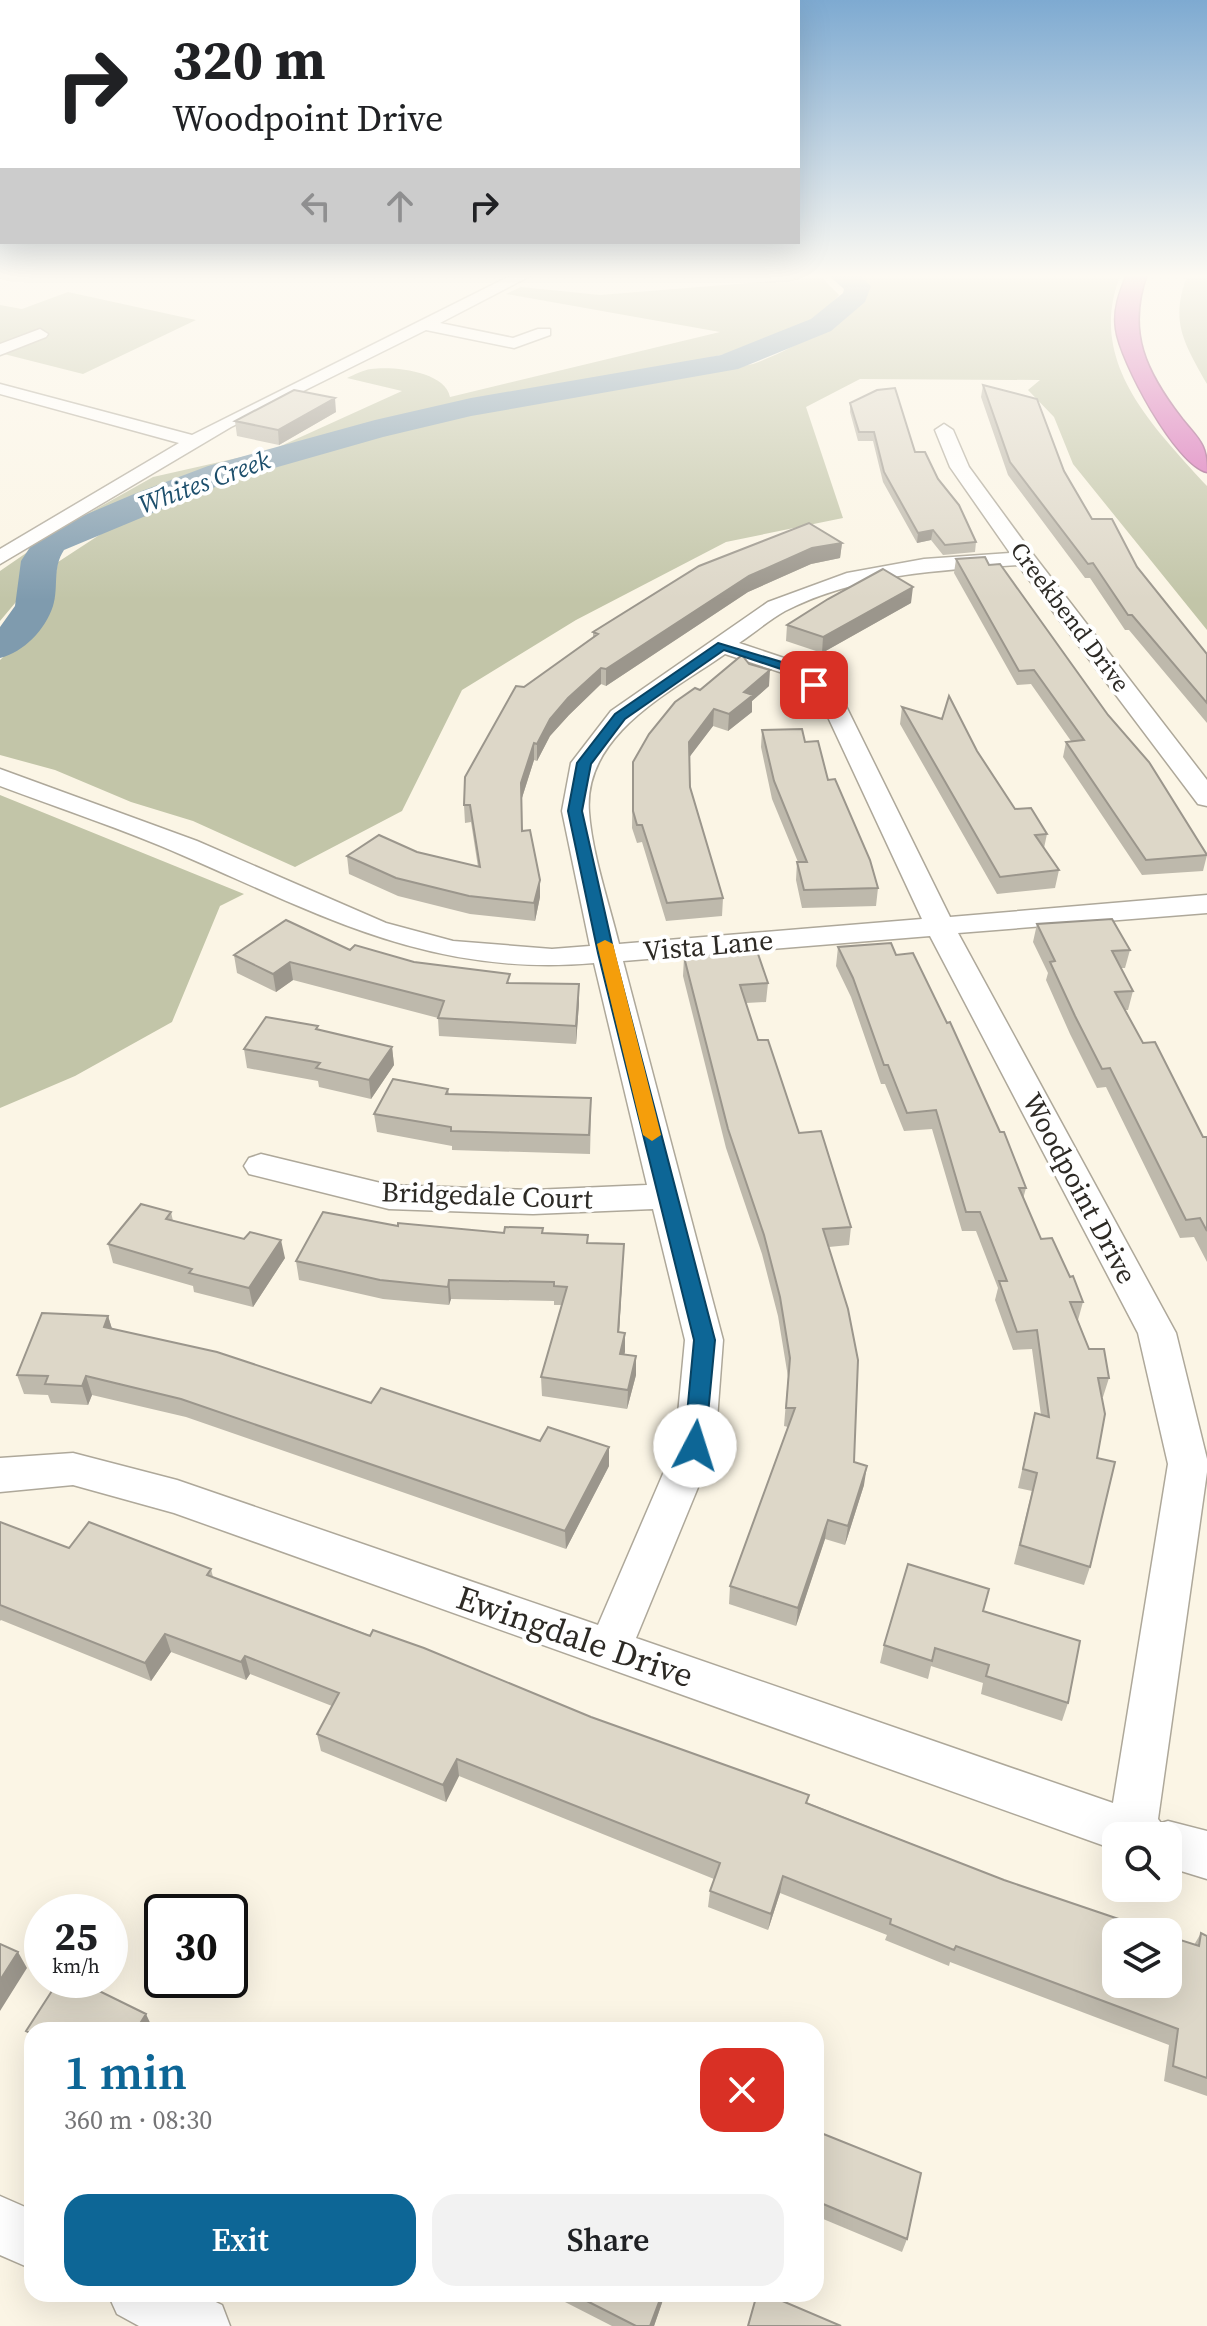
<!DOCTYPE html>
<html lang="en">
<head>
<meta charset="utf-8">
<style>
	:root { --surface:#fff; --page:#f2f2f2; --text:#202124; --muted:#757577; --accent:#0d6696 }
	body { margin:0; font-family:"Source Serif 4",serif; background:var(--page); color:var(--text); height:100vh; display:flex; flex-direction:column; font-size:30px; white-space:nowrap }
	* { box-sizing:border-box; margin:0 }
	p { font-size:26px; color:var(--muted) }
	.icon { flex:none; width:44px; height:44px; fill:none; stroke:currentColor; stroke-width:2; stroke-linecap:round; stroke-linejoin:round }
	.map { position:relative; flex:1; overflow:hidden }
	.sheet { position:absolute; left:24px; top:2022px; width:800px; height:280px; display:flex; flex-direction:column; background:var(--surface); border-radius:24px; box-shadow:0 8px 32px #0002 }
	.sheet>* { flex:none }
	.banner { position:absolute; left:0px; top:0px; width:800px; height:244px; box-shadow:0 8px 32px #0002; background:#fff; color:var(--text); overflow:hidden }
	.buttons { position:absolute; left:1102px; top:1822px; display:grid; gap:16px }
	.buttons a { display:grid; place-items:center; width:80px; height:80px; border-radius:16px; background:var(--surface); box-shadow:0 8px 32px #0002; font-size:40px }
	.speed { position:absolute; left:24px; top:1894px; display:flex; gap:16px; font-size:40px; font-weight:700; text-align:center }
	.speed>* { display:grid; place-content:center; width:104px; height:104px; border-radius:50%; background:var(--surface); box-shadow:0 8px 32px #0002; line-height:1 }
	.speed small { font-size:20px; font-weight:400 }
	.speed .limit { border:4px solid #111; border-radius:12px; background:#fff; color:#111 }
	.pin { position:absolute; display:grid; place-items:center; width:68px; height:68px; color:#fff; margin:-34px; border-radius:16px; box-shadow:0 4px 12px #0006 }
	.me { position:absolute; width:88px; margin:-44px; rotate:5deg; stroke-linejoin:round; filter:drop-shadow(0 0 6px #0008) }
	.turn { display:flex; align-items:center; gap:28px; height:168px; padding:0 40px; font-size:36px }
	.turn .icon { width:104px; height:104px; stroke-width:2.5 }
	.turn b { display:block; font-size:56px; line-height:68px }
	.lanes { display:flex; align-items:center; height:76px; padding:0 40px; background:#0003; justify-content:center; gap:40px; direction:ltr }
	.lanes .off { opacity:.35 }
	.round { display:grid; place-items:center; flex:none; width:84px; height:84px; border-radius:24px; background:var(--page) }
	.overview { display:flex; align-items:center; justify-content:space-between; height:136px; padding:0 40px }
	h1 { font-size:48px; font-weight:600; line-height:60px; color:var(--accent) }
	.action { display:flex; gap:16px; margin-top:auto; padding:16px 40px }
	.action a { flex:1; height:92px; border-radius:24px; background:var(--accent); color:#fff; font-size:32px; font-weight:600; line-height:92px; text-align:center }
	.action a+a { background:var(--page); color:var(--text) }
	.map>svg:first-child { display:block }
	.green { fill:#c2c5a8 }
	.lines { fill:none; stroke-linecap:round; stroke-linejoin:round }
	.river { fill:#7f9bae; fill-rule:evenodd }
	.minor-casing { stroke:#aea89a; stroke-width:3 }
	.highway-casing { stroke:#9b5283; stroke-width:3 }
	.minor { fill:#fff; fill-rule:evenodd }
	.highway { fill:#d668b6; fill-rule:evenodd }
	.wall { fill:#beb9ac }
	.shaded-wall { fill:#9b968c }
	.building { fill:#ddd7c8; stroke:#9b968c; stroke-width:2 }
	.route { fill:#0d6696; stroke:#084262; stroke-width:2 }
	.slow { fill:#f59e0b }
	.labels { text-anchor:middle; stroke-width:8; stroke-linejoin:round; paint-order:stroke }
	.far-street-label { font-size:24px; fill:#2d2a25; stroke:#fff }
	.far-water-label { font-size:26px; font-style:italic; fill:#1d4f6c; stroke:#fff }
	.street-label { font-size:28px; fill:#2d2a25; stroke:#fff }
	.near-street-label { font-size:34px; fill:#2d2a25; stroke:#fff }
</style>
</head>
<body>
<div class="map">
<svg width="1207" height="2326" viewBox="0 0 1207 2326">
	<rect width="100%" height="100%" fill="#fbf5e5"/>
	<path class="green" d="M791,274H818L839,295L814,322L739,351L604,381L446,408L296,446L170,485L73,526L36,551L21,596L0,621V571L64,527L153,477L272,450L402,391L347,378C354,375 363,370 371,369C393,366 445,371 450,397L720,332L506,294L521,287L600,295L798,279Z
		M852,274H1121C1085,361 1153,426 1207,486V630L1073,464L1054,417L1028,390L1040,380L860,379L806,407L843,518L726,542L576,620L462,690L402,811L295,867L193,821L131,802L55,770L0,755V660L47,617L58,562L130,515L324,448L450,419L753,364C796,348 831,327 863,293L859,277Z
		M1188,274H1207V384C1184,343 1169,321 1188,274Z
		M68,292L196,320L83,374L0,353V305L22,309Z
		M0,795L244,894L220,906L172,1022L75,1076L0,1108Z"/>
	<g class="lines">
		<path class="river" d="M827,274H858L871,286L865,302L831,331L738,369L471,416L383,437L232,480L64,550C52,568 59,587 53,606C45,630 24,652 0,658V627L15,606L21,561L38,535L134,494L208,466L375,420L471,398L721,355L811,319L843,293L844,289Z"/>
		<g class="minor-casing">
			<path id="minor" d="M514,274H534L440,323L513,338L538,329H550V335L514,348L426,330L231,427L0,564V549L179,443L0,394V384L192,435Z
				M40,329L48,334L46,337L0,355V344Z
				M944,424L953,430L969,467L1032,553L1207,780V806L1198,804L1018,565C939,570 857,574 785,611C769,620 754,633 739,643L805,665L840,694L950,917L1207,895V913L958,933L1176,1333L1207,1459V1472L1158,1819L1161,1823L1168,1821L1207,1831V1879L1168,1867V1836H1116V1850L174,1513L73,1485L0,1492V1458L73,1453L177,1480L598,1625L675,1446L685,1340L653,1209L533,1214L389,1209L249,1174L244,1166L249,1158L261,1154L389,1185L533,1190L647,1185L594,963C432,977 325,917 182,855C123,829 61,809 0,786V769L197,841L386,923L453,941L552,949L590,946L562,811L571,763L611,711L768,602L847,573L924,559L1010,553L950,467L935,430ZM725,654L789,675L821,702L922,919L619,944C609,903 592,854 589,812C583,734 671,692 725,654ZM930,936L1138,1333L1168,1464L1113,1803L636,1638L715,1446L723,1340L623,961Z
				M0,2196L32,2210V2269L0,2255Z
				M108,2294H199L222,2305L230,2326H139L117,2314Z"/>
		</g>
		<g class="highway-casing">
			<path id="highway" d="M1127,274H1147C1126,332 1146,372 1182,419C1199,440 1207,444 1207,472C1176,465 1120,361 1116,329C1113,309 1120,292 1127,274Z"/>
		</g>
		<use href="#minor" class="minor"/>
		<use href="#highway" class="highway"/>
	</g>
	<path class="wall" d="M17,274H126L23,275Z
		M983,385L1064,471L1092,519L1137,567L1207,654V723L1129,630H1125L1090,578H1085L1008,475L981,397Z
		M850,403L915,452L938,479L976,542L975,552L943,555L931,540L917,543L883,482L873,441H858L850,412Z
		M336,412L279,445L237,436L235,421Z
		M842,543L840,558L811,564L748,592L606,686L601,684L569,715L550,736L537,761L534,760L521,801L522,831L540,897L535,921L470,914L398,896L349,874L347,856L417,852L478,867L471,822L465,823L464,805L524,687L593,638V632Z
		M956,559L989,565L1207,855L1203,871L1142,875L1063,757L1066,742L1071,741L1031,684L1017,685L954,573Z
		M911,603L822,653L786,641L787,625Z
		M749,664L769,686L752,701V712L728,731L713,726L689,757L690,787L723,898L722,916L666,921L642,842L637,843L632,828L633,762L700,690Z
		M902,707L977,751L1015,809L1047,834L1044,848L1059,870L1055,888L997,894L900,724Z
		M762,730L805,742L828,780L878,888L876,906L802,908L796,880L797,862H798L772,799L761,747Z
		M1037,924L1130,950L1125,968H1121L1133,991L1128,1010H1125L1143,1043L1203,1137H1207V1262L1194,1237L1180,1238L1106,1087L1097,1088L1070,1034L1046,980L1048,973L1033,942Z
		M838,947L896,955L1026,1188L1023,1199L1041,1239L1070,1277L1083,1302L1078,1320L1089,1349L1109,1378L1103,1397H1102L1090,1567L1084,1585L1014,1564L1032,1491L1018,1488L1035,1413L1041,1415L1032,1349L1013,1350L995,1300L998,1288L976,1231H962L932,1129L904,1131L885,1084H881L851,997L836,966Z
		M350,950L414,962L510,983L579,984V1003L576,1044L439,1036L438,1018L293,980L276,992L237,973L234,955Z
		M684,957L768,983L766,1002L746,1003L758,1040L799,1133L851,1227L849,1245L829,1247L854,1462L864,1485L845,1545L825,1539L796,1626L729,1604L730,1586L788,1427L784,1426L788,1377L778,1316L762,1254L726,1148L683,976Z
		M319,1030L392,1047L394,1065L371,1099L319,1087L318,1081L247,1068L244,1049Z
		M448,1089L449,1094L591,1117L590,1154L452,1150V1146L377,1132L374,1114Z
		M171,1212L173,1221L285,1258L253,1307L194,1292L193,1286L113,1263L108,1244Z
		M398,1226L504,1233H543L588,1243L623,1263L619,1332L625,1333L624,1355L636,1375L627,1409L542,1396L541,1377L562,1305H554V1301L451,1299L449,1305L383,1299L299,1280L296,1261Z
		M108,1316L112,1329L371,1403L609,1466L566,1549L186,1417L92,1395L88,1405L51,1403L48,1395L24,1394L17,1375Z
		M0,1522L69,1548L211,1569L213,1577L591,1717L1004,1880L1194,1945L1201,1933L1207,1936V2096L1164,2081L1169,2045L950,1962L949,1966L885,1940L887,1935L780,1893L768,1930L708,1907L710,1891L714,1879L459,1776L446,1802L321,1751L317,1734L332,1706L250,1674L246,1680L171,1652L151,1681L1,1620L0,1621Z
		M983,1611L1068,1703L1062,1721L981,1694L983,1683L931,1666L928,1679L880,1663L884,1645Z
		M816,2131L907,2239L902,2252L816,2216Z
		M565,2294H665L654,2326H612L565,2302Z"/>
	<path class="shaded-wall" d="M335,398L336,412L279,445L278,430Z
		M933,530L931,540L917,543L918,533Z
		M842,543L840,558L811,564L748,592L606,686V669L749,576L812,548Z
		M913,587L911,603L822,653L823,637Z
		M601,668V684L569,715L550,736L537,761V744L550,719L568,698Z
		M770,670L769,686L752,701V712L728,731L729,714L744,692Z
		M714,709L713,726L688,759L689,742Z
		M534,743V760L521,801V783Z
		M540,880V897L535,921L534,903Z
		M290,962L293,980L276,992L273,974Z
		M579,984V1003L576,1044V1026Z
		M392,1047L394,1065L371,1099L369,1080Z
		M281,1240L285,1258L253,1307L249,1288Z
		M624,1244L623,1263L618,1351V1332Z
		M449,1280L451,1299L449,1305L448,1287Z
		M108,1316L114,1335L104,1327Z
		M625,1333V1352L620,1373V1354Z
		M636,1356V1375L627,1409L628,1390Z
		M86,1376L92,1395L88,1405L82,1386Z
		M609,1447V1466L566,1549L565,1531Z
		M867,1466L864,1485L845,1545L848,1526Z
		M828,1520L825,1539L796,1626L798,1608Z
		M165,1634L171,1652L151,1681L145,1663Z
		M245,1656L250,1674L246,1680L241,1662Z
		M457,1759L459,1776L446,1802L443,1785Z
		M783,1876L780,1893L768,1930L771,1914Z
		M18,1952L27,1968L0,2011V1980Z
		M146,2014L153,2029L136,2030Z
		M662,2294H665L654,2326H650Z"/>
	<path class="building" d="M983,385L1037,399L1064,471L1092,519H1112L1137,567L1207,654V703L1132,615H1128L1093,563L1088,564L1010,462Z
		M895,388L915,452H925L938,479L959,505L976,542L945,545L933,530L918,533L884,472L874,432H859L850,403L877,390Z
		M294,390L335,398L278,430L235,421Z
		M809,523L842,543L812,548L749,576L606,669L601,668L568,698L550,719L537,744L534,743L521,783L522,831L530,830L540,880L534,903L469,896L396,878L347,856L379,835L417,852L480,867L470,805H464L465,777L516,686L524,687L598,634L593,632L699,566Z
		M985,557L989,565L1000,564L1108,715L1149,762L1207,855L1146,860L1066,742L1084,740L1034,670L1019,671L956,559Z
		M883,569L913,587L823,637L787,625L828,599Z
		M742,655L749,664L770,670L744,692L753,695L729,714L714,709L689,742L690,787L723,898L667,903L642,825H637L633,811V762L649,734L675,702L695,688L700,690Z
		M949,696L977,751L1015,809L1031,808L1047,834L1035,835L1059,870L1000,877L902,707L942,719Z
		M802,729L805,742L818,741L828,780L835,779L870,860L878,888L804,890L797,862H807L774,781L762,730Z
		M1112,919L1130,950L1112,951L1133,991L1115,992L1143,1043L1155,1042L1203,1137H1207V1231L1200,1218L1186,1220L1110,1068L1102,1069L1075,1016L1050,962L1055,961L1037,924Z
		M286,920L350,950L355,945L414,962L510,974L507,983L579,984L576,1026L438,1018L444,1001L290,962L273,974L234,955Z
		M891,943L896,955L913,953L947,1023L950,1022L1000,1132H1004L1026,1188H1019L1041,1239L1052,1238L1070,1277L1073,1276L1083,1302H1070L1089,1349H1104L1109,1378H1098L1105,1414L1097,1458L1115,1462L1090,1567L1020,1545L1037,1473L1023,1469L1035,1413L1049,1417L1037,1330L1017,1332L999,1281H1007L980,1212H966L936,1110L907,1113L888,1065H884L853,978L838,947Z
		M757,951L768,983L740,985L758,1040H768L799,1133L821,1131L851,1227L823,1229L848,1309L858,1360L854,1462L867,1466L848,1526L828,1520L798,1608L730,1586L795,1408H786L790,1358L780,1297L764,1235L728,1129L684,957Z
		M266,1017L318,1026L316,1029L392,1047L369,1080L316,1068L320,1063L244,1049Z
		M393,1079L448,1089L446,1094L591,1098L589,1135L451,1131V1127L374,1114Z
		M141,1204L171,1212L166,1219L244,1239L250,1232L281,1240L249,1288L189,1273L192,1269L108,1244Z
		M323,1212L398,1226V1223L504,1233L505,1227L543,1228L542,1233L588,1235L587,1243L624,1244L618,1332L625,1333L620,1354L636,1356L628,1390L541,1377L567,1287L554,1286V1282L449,1280L448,1287L380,1280L296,1261Z
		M42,1313L108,1316L104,1327L217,1352L371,1403L381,1388L540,1441L548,1427L609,1447L565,1531L181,1399L86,1376L82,1386L45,1384L48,1376L17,1375Z
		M0,1522L69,1548L89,1522L211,1569L207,1575L370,1636L373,1630L424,1648L591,1717L809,1795L806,1803L1004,1880L1157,1932H1116V1984H1168V1936L1199,1946L1201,1933L1207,1936V2078L1173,2066L1178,2029L956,1946L954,1950L890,1924L891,1919L783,1876L771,1914L710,1891L720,1863L457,1759L443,1785L317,1734L339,1693L245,1656L241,1662L165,1634L145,1663L0,1605Z
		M908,1564L989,1589L983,1611L1080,1641L1068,1703L986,1676L989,1665L935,1648L932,1661L884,1645Z
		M0,1944L18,1952L0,1980Z
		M59,1980H77L146,2014L136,2030H32V2034L26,2031Z
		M816,2131L921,2173L907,2239L816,2201Z
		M573,2294H662L650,2326H636Z
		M757,2294H766L841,2326H748Z"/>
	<linearGradient id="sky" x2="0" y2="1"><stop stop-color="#7eaad1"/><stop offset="0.46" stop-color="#fdfaf3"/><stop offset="1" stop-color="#fdfaf3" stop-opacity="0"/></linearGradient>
	<rect width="1207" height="600" fill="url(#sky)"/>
	<path class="route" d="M718,643L802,668L820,685L809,688L793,673L724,650L625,719L591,764L582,811L614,953L715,1340L705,1446L695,1454L684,1446L694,1340L598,953L568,811L577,763L615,714Z"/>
	<path class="slow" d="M605,940L613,944L661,1135L652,1141L643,1135L597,944Z"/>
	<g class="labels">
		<g class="far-street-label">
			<text transform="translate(1070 617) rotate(53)" y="8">Creekbend Drive</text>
		</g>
		<g class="far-water-label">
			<text transform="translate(204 482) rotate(-20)" y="9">Whites Creek</text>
		</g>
		<g class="street-label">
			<text transform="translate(708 945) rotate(-5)" y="10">Vista Lane</text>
			<text transform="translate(1080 1188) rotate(62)" y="10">Woodpoint Drive</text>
			<text transform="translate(487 1195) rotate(2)" y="10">Bridgedale Court</text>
		</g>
		<g class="near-street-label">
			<text transform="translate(575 1636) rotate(19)" y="12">Ewingdale Drive</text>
		</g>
	</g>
</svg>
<div class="buttons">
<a><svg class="icon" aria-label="search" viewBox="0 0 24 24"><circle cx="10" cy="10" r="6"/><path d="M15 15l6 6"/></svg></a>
<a><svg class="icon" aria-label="layers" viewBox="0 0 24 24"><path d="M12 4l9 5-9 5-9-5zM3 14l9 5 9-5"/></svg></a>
</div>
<div class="speed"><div>25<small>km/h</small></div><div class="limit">30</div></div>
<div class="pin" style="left:814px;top:685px;background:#d93025"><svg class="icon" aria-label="arrive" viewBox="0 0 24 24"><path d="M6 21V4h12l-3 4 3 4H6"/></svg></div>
<svg class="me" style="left:695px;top:1446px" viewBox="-20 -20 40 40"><circle r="19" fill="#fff"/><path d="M0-13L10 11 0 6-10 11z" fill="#0d6696"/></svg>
<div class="banner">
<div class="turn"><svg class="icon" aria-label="right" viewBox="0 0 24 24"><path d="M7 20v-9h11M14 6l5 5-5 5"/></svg><div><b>320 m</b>Woodpoint Drive</div></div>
<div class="lanes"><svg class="icon off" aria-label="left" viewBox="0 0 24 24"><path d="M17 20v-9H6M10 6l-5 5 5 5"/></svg><svg class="icon off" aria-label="ahead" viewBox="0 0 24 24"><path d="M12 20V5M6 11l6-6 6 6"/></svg><svg class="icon" aria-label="right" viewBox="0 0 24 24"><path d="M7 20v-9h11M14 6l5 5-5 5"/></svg></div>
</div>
<section class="sheet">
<div class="overview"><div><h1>1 min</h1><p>360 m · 08:30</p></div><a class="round" style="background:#d93025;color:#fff"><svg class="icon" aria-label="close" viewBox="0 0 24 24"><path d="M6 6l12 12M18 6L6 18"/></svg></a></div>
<div class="action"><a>Exit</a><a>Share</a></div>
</section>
</div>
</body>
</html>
